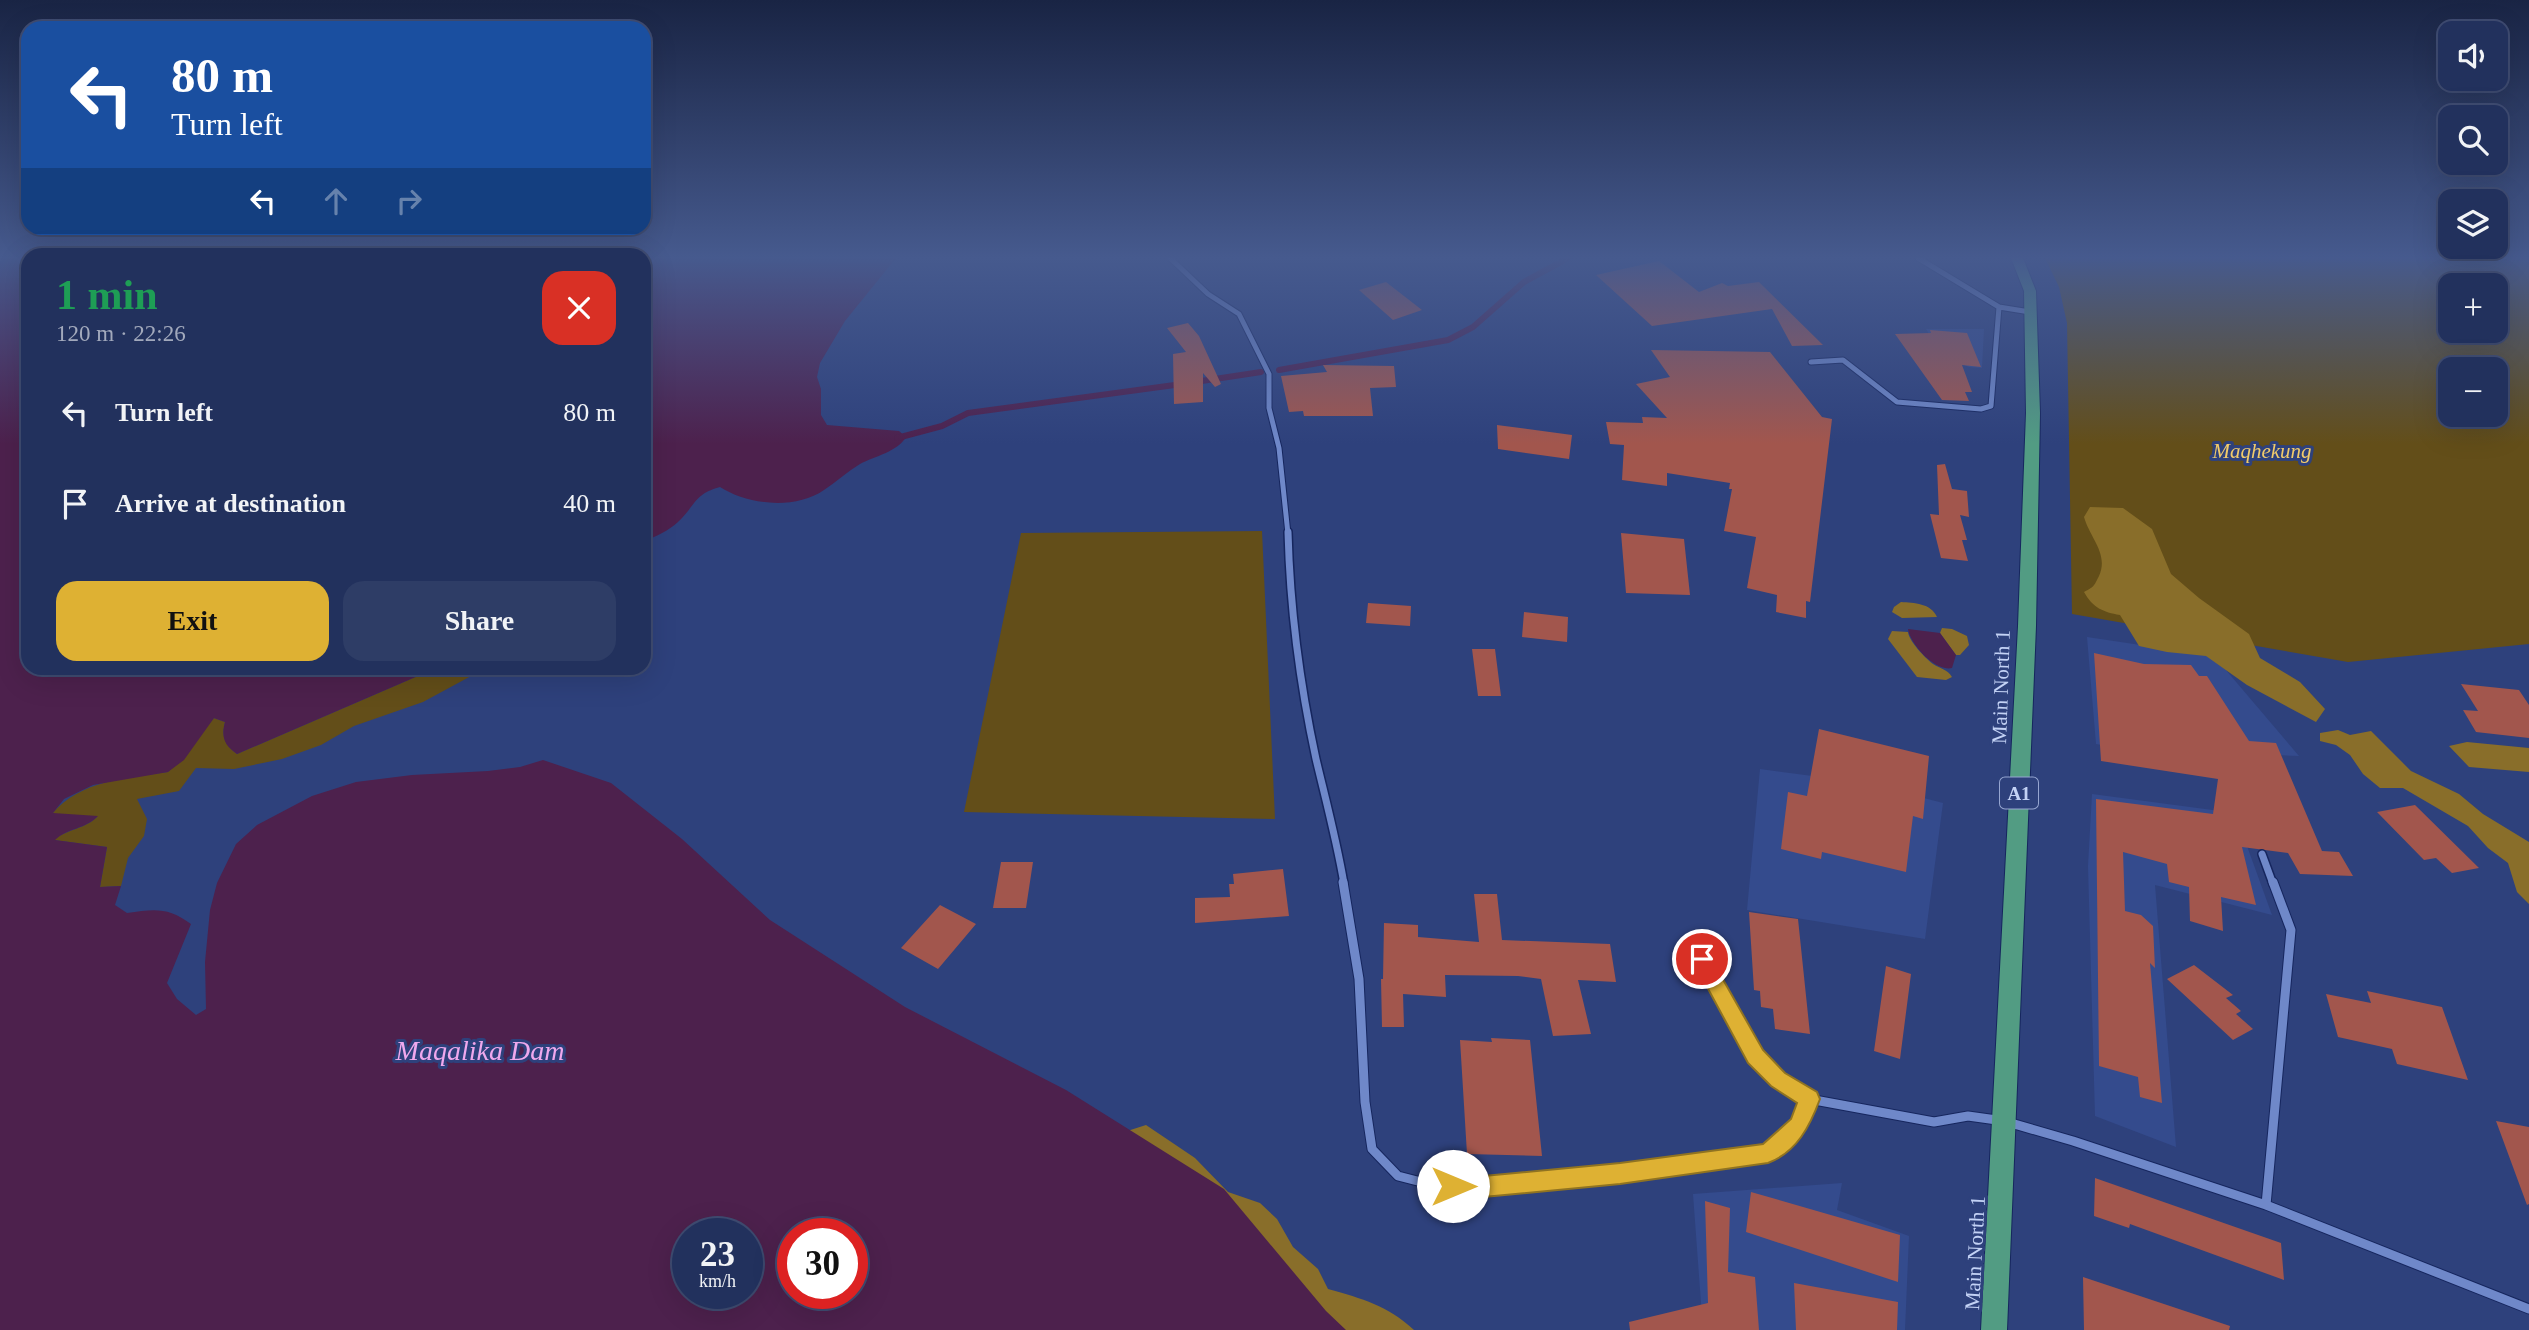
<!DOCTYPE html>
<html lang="en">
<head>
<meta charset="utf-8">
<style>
	:root { --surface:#22315d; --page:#2e3d66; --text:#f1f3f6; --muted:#a2a9bc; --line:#3f4c72; --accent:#deb133 }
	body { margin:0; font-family:Georgia,serif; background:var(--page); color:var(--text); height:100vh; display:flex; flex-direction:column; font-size:26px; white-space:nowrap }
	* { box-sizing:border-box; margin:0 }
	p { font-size:23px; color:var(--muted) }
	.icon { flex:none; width:38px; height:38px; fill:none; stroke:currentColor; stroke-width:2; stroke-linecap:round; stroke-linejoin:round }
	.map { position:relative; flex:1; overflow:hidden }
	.details { position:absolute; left:21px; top:248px; width:630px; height:427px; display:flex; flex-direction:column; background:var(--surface); border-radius:21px; box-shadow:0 7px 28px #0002,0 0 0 2px var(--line) }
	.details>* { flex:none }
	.guide { position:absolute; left:21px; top:21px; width:630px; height:214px; border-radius:21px; box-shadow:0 7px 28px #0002,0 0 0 2px var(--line); background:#1a4fa0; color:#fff; overflow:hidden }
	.fabs { position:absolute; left:2438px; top:21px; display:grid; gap:14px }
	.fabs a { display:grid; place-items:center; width:70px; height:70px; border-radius:14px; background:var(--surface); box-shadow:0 7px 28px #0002,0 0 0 2px var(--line); font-size:35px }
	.speed { position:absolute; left:672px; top:1218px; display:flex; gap:14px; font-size:35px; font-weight:700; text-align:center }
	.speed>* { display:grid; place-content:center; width:91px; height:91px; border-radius:50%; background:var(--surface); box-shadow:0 7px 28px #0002,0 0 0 2px var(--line); line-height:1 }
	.speed small { font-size:18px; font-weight:400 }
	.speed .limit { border:10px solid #d22; background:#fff; color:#111 }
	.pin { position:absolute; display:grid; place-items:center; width:60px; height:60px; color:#fff; margin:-30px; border:4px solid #fff; border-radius:50%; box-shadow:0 2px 7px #0007 }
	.me { position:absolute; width:77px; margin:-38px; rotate:90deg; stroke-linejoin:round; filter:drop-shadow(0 0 5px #0008) }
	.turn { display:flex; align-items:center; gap:24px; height:147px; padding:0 35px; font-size:32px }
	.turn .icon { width:91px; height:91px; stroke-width:2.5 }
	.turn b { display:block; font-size:49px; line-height:60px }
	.lanes { display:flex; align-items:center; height:66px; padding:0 35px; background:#0003; justify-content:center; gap:35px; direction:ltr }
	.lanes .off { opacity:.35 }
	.round { display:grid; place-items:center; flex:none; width:74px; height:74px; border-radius:21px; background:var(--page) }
	.head { display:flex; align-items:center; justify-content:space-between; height:119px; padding:0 35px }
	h1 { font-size:42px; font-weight:800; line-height:52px; color:#1e9e55 }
	.cta { display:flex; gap:14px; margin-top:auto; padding:14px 35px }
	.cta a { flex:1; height:80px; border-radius:21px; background:var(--accent); color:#111; font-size:28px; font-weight:800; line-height:80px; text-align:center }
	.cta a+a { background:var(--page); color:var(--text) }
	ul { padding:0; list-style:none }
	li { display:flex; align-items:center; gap:21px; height:91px; padding:0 35px }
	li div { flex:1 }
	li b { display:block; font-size:26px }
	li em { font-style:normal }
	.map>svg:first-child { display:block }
	.built { fill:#344b8d }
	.green { fill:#634e19; fill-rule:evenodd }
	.forest { fill:#896e2a }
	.water { fill:#4d214d; fill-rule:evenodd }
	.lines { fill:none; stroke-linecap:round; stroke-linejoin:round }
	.stream { stroke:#4d214d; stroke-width:6 }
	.building { fill:#a2564d }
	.minor-far2-casing { stroke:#16265e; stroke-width:7 }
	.minor-far1-casing { stroke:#16265e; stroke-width:10 }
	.minor-casing { stroke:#16265e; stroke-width:11 }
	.primary-casing { stroke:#16265e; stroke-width:2 }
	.minor-far2 { stroke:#6f88c9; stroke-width:5 }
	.minor-far1 { stroke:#6f88c9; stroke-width:7 }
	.minor { stroke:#6f88c9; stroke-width:9 }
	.primary { fill:#529c83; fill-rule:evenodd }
	.route { fill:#deb133; stroke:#907321; stroke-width:2 }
	.labels { text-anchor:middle; stroke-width:6; stroke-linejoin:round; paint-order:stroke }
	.shield { fill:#2e417c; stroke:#96a6d1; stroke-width:2 }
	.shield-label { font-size:19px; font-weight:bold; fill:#c3d2f5 }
	.park-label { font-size:21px; font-style:italic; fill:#f1cb6b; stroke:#2e417c }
	.street-label { font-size:21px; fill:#c3d2f5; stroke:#2e417c }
	.near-water-label { font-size:28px; font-style:italic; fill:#efa8ed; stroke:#2e417c }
</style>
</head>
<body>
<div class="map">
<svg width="2529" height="1330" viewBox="0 0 2529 1330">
	<rect width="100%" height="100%" fill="#2e417c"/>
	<path class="built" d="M1926,329H1984L1982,368L1969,367L1941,355Z
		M2087,637L2214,656L2299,756L2225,753L2163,755L2096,744Z
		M1760,769L1866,783L1943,803L1925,939L1747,910Z
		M2092,794L2235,813L2272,915L2155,885L2176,1147L2095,1116L2088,866Z
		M1842,1183L1837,1210L1909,1236L1905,1330H1703L1693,1194Z"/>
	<path class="green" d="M2045,258H2529V644L2348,662L2072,614L2067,323L2059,287ZM2450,285H2496V331H2450ZM2450,369H2496V415H2450Z
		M1262,531L1275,819L964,812L1021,533Z
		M434,669H484L423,702L354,726L321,745L282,759L234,769L196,768L179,791L137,799L147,819L144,836L128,858L121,886L100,887L107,847L54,840C67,829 85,829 97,817L52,814C80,780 128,778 168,772L214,718L225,722C221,737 225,745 237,754Z"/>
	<path class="forest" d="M2090,507L2123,508L2152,529L2171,574L2199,598L2249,634L2260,658L2300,682L2325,709L2316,722L2247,685L2206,656L2167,652L2139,646L2120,615C2103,612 2093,608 2084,592C2094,587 2094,586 2099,576C2109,554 2090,538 2084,517Z
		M1901,602C1914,603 1931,603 1937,617L1902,618L1892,612L1894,607Z
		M1942,628L1952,629L1967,636L1969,645L1960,655H1956L1940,633Z
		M1892,631L1908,632C1909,641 1925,658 1933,664C1941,669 1947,669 1952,677L1946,680L1917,677L1888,639Z
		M2338,730L2350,735L2371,731L2411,771L2459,794L2483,814L2529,842V904L2517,892L2508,863L2488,848L2468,826L2403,788H2380L2363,774L2350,755L2336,745L2320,741V733Z
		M2467,742L2529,748V772L2469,767L2449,746Z
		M1146,1125L1195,1158L1228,1192L1260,1203L1277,1219L1293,1247L1318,1269L1328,1289C1363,1299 1387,1305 1414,1330H1321L1121,1133Z"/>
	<path class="water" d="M0,258H28V668L434,669L237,754C224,745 221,737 225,722L214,718L184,760L168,772L93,785L64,799L53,813L98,816C86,829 67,828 55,840L107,847L100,887L121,886L115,905L127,913C155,909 168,907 191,924L167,983L177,999L196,1015L206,1009L205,962L210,910L217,883L236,844L257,825L312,796L356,782L412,775L488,771L520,767L543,760L611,783L682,839L770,920L905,1007L1066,1090L1224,1189L1326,1311L1346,1330H0ZM688,1234H747V1293H688ZM793,1234H852V1293H793Z
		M644,258H896L845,321L820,363L817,377L821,389V415L827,425L899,431L906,437C897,452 875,456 860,464C847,472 836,482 824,490C795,510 748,505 720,487C694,494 696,505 678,522C668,531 657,536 644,541Z
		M1908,629L1940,633L1956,655L1952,668C1935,672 1910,644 1908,629Z"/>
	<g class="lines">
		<path class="stream" d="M1279,370L1448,340L1473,327L1524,282L1568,258
			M1195,382L1261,372
			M897,438L942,426L968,413L1182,384"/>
	</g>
	<path class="building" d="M1659,261L1699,292L1722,283L1728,286L1759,282L1823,345L1792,346L1772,309L1652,326L1596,275Z
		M1386,282L1422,310L1393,320L1359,290Z
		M1188,323L1199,336L1221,384L1215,387L1203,373V402L1174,404L1173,354L1186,352L1167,328Z
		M1930,330L1967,333L1981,367L1962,365L1972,392H1965L1969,401L1942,400L1895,334L1931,333Z
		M1651,350L1770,352L1822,417L1832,419L1810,602L1806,601V618L1776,612L1777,595L1747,588L1756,537L1724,531L1732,489H1729L1730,483L1667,473V486L1622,480L1624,445L1610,444L1606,422L1643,423L1642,417L1667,418L1636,384L1670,377Z
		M1323,365L1394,366L1396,387L1370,388L1373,416H1304L1303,411L1289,412L1281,376L1327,372Z
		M1497,425L1572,435L1569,459L1498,449Z
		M1945,464L1952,489L1967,491L1969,517L1960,515L1967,540H1962L1968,561L1941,558L1930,514L1939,515L1937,465Z
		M1621,533L1684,539L1690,595L1626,593Z
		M1368,603L1411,606L1410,626L1366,623Z
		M1524,612L1568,617L1567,642L1522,637Z
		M1472,649H1495L1501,696H1478Z
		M2094,653L2144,664L2191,665L2199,676H2207L2249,741L2276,743L2322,851L2339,852L2353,876L2300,874L2288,853L2242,847L2256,905L2221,897L2223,931L2190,921L2189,887L2169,882L2167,864L2123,852L2125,911L2141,915L2153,926L2155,968L2150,963L2162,1103L2140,1097L2138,1077L2099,1066L2096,799L2213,814L2218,779L2101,761Z
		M2461,684L2519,690L2529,705V738L2476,732L2463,710L2478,711Z
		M1819,729L1929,756L1923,819L1913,816L1906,872L1822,852L1821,859L1781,849L1788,792L1807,796Z
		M2415,805L2479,868L2452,873L2436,858L2424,860L2377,812Z
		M1001,862H1033L1026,908H993Z
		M1283,869L1289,916L1195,923V898L1230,897L1229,884H1234L1233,874Z
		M1474,894H1497L1502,940L1610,944L1616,982L1578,980L1591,1034L1553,1036L1541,979L1518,976L1445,975L1446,997L1403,994L1404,1027H1382L1381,979H1383L1384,923L1418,925V937L1479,942Z
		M940,905L976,924L938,969L901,948Z
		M1749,912L1798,919L1810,1034L1775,1029L1773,1009L1761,1007L1760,991L1754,990Z
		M2194,965L2233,995L2226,998L2241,1011L2236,1014L2253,1029L2233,1040L2167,979Z
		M1886,966L1911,974L1900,1059L1874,1051Z
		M2367,991L2442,1007L2468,1080L2397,1064L2392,1049L2338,1037L2326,994L2371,1003Z
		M1491,1038L1530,1040L1542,1156L1467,1154L1460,1040L1492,1042Z
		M2496,1121L2529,1127V1204L2527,1205Z
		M2095,1178L2281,1243L2284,1280L2130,1224L2129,1228L2094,1216Z
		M1751,1192L1900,1235L1898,1282L1746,1232Z
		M1705,1201L1730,1208L1728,1272L1755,1277L1759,1330H1630L1629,1322L1708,1303Z
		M2083,1277L2230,1326L2229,1330H2084Z
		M1794,1283L1898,1302L1897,1330H1796Z"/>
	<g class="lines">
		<g class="minor-far2-casing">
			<path id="minor-far2" d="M1170,258L1208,294L1239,314L1269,374V408L1279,448L1288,534
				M1918,258L1999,307L2030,312
				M1811,362L1843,360L1897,402L1981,409L1991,406L1999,307"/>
		</g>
		<g class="minor-far1-casing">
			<path id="minor-far1" d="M1288,532C1290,608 1300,685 1316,759C1326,801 1337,842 1344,884
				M2262,854L2273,884"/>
		</g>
		<g class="minor-casing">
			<path id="minor" d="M1343,882L1359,979L1365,1102L1372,1149L1398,1176L1433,1185L1473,1188L1620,1174L1768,1153L1799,1126L1809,1099L1934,1122L1968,1116L2004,1121L2073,1141L2266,1205L2529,1309
				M1702,959L1755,1057L1778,1080L1809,1099
				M2266,1205L2291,930L2273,882"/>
		</g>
		<g class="primary-casing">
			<path id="primary" d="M2011,258H2023L2036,291L2040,413L2036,626L2007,1330H1981L2018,626L2026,413L2024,291Z"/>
		</g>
		<use href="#minor-far2" class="minor-far2"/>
		<use href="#minor-far1" class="minor-far1"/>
		<use href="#minor" class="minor"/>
		<use href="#primary" class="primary"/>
	</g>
	<linearGradient id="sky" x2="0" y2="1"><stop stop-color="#192444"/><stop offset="0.58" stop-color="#465a8e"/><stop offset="1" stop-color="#465a8e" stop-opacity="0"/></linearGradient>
	<rect width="2529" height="444" fill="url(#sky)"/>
	<path class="route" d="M1702,951L1708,953L1763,1050L1785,1073L1817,1092L1820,1099C1810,1126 1797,1152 1768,1163L1620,1184L1473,1198L1445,1194L1442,1186L1445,1179L1453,1176L1473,1177L1620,1163L1763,1144L1791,1119L1797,1103L1771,1086L1748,1063L1692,959L1695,953Z"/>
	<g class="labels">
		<rect class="shield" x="2000" y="777.5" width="38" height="31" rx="5"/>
		<g class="shield-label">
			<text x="2019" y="800">A1</text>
		</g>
		<g class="park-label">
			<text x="2262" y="458">Maqhekung</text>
		</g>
		<g class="street-label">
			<text transform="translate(2001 687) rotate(-88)" y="7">Main North 1</text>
			<text transform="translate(1975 1253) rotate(-87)" y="7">Main North 1</text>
		</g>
		<g class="near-water-label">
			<text x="480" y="1060">Maqalika Dam</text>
		</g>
	</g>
</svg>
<div class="fabs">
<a><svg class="icon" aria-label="sound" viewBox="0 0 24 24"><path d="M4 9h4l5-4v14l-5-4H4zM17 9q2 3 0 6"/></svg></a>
<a><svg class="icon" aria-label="search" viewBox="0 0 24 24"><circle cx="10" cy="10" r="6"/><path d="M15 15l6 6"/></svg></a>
<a><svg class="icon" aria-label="layers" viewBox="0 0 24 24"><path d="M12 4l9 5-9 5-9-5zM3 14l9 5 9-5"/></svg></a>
<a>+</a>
<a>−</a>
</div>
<div class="speed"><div>23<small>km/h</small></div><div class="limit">30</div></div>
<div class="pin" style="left:1702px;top:959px;background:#d93025"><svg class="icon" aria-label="arrive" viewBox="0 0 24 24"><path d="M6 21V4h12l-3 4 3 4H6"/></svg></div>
<svg class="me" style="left:1453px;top:1186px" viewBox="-20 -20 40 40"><circle r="19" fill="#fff"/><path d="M0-13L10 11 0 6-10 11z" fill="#deb133"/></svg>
<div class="guide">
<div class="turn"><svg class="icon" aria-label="left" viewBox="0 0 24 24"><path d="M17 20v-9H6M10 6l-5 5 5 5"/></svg><div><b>80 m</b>Turn left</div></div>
<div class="lanes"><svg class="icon" aria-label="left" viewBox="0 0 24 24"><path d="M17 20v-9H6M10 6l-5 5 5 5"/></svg><svg class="icon off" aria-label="ahead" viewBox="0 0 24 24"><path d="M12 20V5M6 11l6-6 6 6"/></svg><svg class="icon off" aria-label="right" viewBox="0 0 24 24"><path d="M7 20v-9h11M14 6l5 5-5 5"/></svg></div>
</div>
<section class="details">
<div class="head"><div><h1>1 min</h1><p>120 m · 22:26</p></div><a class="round" style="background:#d93025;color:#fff"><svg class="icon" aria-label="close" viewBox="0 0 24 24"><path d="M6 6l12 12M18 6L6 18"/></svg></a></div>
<ul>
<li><svg class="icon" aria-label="left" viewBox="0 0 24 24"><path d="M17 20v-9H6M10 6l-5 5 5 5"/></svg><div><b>Turn left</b></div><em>80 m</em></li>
<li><svg class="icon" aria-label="arrive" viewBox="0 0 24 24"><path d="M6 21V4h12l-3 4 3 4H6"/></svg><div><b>Arrive at destination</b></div><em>40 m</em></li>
</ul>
<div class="cta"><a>Exit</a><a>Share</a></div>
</section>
</div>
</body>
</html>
